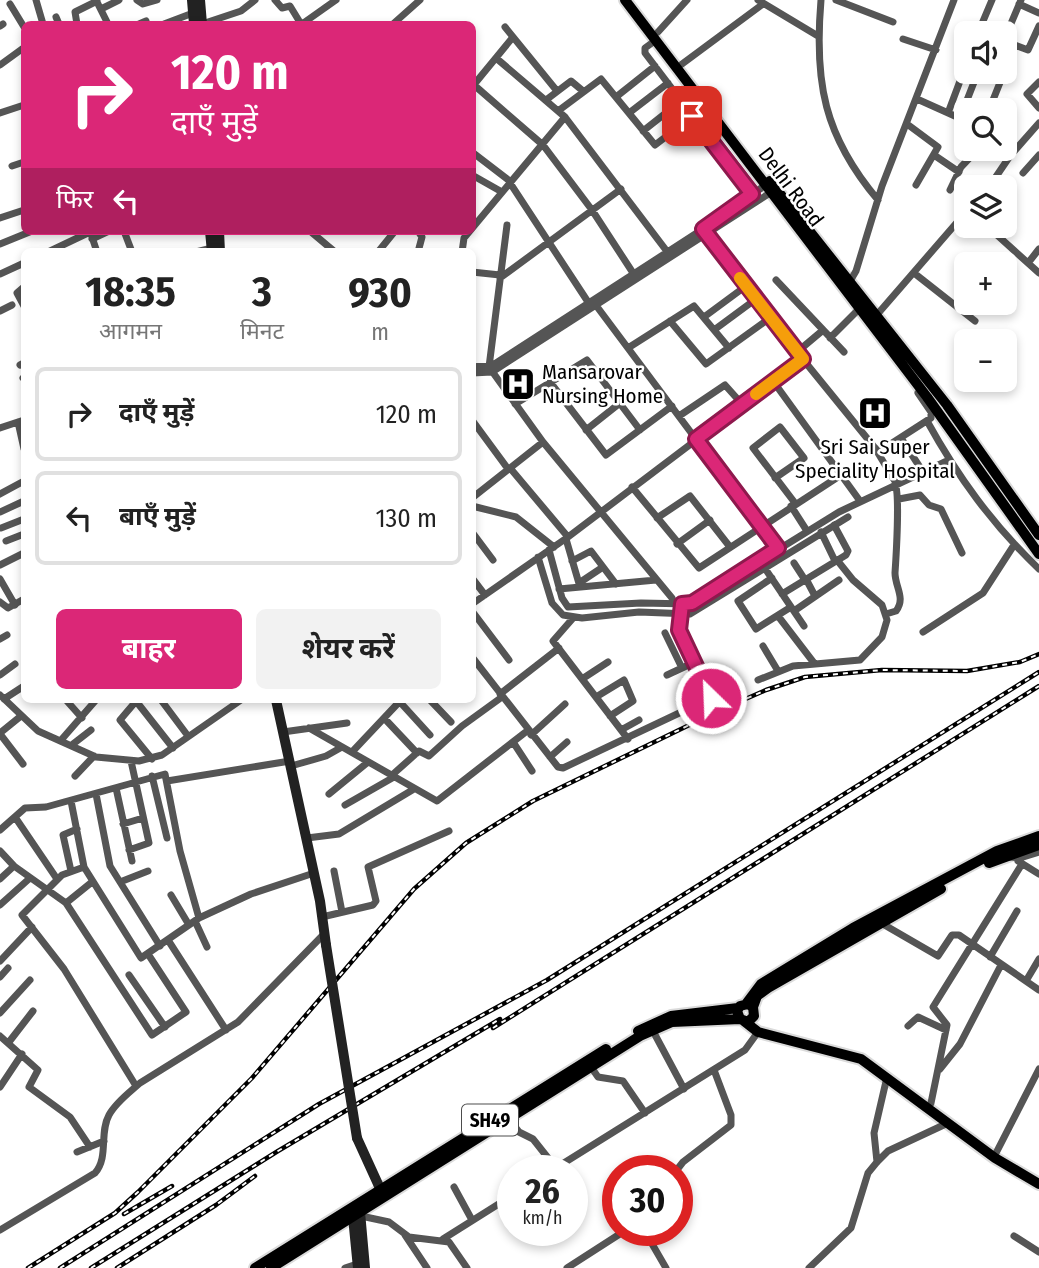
<!DOCTYPE html>
<html lang="hi">
<head>
<meta charset="utf-8">
<style>
	:root { --surface:#fff; --page:#f2f2f2; --text:#222; --muted:#767676; --line:#e0e0e0; --accent:#db2777 }
	body { margin:0; font-family:"Fira Sans Condensed","Noto Sans Devanagari",sans-serif; background:var(--page); color:var(--text); height:100vh; display:flex; flex-direction:column; font-size:26px; white-space:nowrap }
	* { box-sizing:border-box; margin:0 }
	p { font-size:23px; color:var(--muted) }
	.icon { flex:none; width:38px; height:38px; fill:none; stroke:currentColor; stroke-width:2; stroke-linecap:round; stroke-linejoin:round }
	.map { position:relative; flex:1; overflow:hidden }
	.side { position:absolute; left:21px; top:248px; width:455px; height:455px; display:flex; flex-direction:column; background:var(--surface); border-radius:10px; box-shadow:0 4px 10px #0003 }
	.side>* { flex:none }
	.banner { position:absolute; left:21px; top:21px; width:455px; height:214px; border-radius:10px; box-shadow:0 4px 10px #0003; background:#db2777; color:#fff; overflow:hidden }
	.tools { position:absolute; left:954px; top:21px; display:grid; gap:14px }
	.tools a { display:grid; place-items:center; width:63px; height:63px; border-radius:10px; background:var(--surface); box-shadow:0 4px 10px #0003; font-size:35px }
	.speed { position:absolute; left:497px; top:1155px; display:flex; gap:14px; font-size:35px; font-weight:700; text-align:center }
	.speed>* { display:grid; place-content:center; width:91px; height:91px; border-radius:50%; background:var(--surface); box-shadow:0 4px 10px #0003; line-height:1 }
	.speed small { font-size:18px; font-weight:400 }
	.speed .limit { border:10px solid #d22; background:#fff; color:#111 }
	.pin { position:absolute; display:grid; place-items:center; width:60px; height:60px; color:#fff; margin:-30px; border-radius:14px; box-shadow:0 4px 10px #0006 }
	.me { position:absolute; width:77px; margin:-38px; rotate:336deg; stroke-linejoin:round; filter:drop-shadow(0 0 5px #0008) }
	.turn { display:flex; align-items:center; gap:24px; height:147px; padding:0 35px; font-size:32px }
	.turn .icon { width:91px; height:91px; stroke-width:2.5 }
	.turn b { display:block; font-size:49px; line-height:60px }
	.then { display:flex; align-items:center; height:66px; padding:0 35px; background:#0003; gap:14px; font-size:26px }
	.eta { display:flex; justify-content:space-evenly; align-items:center; height:119px; text-align:center }
	.eta b { font-size:42px; font-weight:700; line-height:49px }
	.cta { display:flex; gap:14px; margin-top:auto; padding:14px 35px }
	.cta a { flex:1; height:80px; border-radius:10px; background:var(--accent); color:#fff; font-size:28px; font-weight:700; line-height:80px; text-align:center }
	.cta a+a { background:var(--page); color:var(--text) }
	ul { padding:0; list-style:none }
	li { display:flex; align-items:center; gap:21px; height:94px; margin:0 14px 10px; padding:0 21px; border:4px solid var(--line); border-radius:10px }
	li div { flex:1 }
	li b { display:block; font-size:26px }
	li em { font-style:normal }
	.map>svg:first-child { display:block }
	.lines { fill:none; stroke-linecap:round; stroke-linejoin:round }
	.primary-casing { stroke:#dbdbdb; stroke-width:14 }
	.street { stroke:#555; stroke-width:7 }
	.secondary { stroke:#222; stroke-width:10 }
	.primary { stroke:#000; stroke-width:10 }
	.rail-casing { stroke:#000; stroke-width:4.5 }
	.rail { stroke:#fff; stroke-width:2; stroke-dasharray:5; stroke-linecap:butt }
	.secondary-bridge { stroke:#222; stroke-width:10 }
	.route-casing { stroke:#8e194d; stroke-width:18 }
	.route { stroke:#db2777; stroke-width:12 }
	.slow { stroke:#f59e0b; stroke-width:12 }
	.labels { text-anchor:middle; stroke-width:5; stroke-linejoin:round; paint-order:stroke }
	.shield { fill:#fff; stroke:#4c4c4c; stroke-width:2 }
	.shield-label { font-size:19px; font-weight:bold; fill:#000 }
	.street-label { font-size:21px; fill:#000; stroke:#fff }
	.poi-label { font-size:21px; fill:#000; stroke:#fff; text-anchor:start }
</style>
</head>
<body>
<div class="map">
<svg width="1039" height="1268" viewBox="0 0 1039 1268">
	<rect width="100%" height="100%" fill="#fff"/>
	<g class="lines">
		<g class="primary-casing">
			<path id="primary" d="M625,0L927,397L1039,554
				M770,181L947,405L1039,535
				M989,863L1039,845
				M746,1004L761,984L853,928L997,851L1039,836
				M753,1007L757,996L768,988L941,889
				M744,1021L758,1032L861,1059L995,1158L1039,1184
				M638,1031L671,1016L738,1008
				M255,1268L606,1049
				M271,1268L640,1036L672,1022L740,1019L748,1022L754,1016L753,1007L748,1004L740,1006L737,1011L740,1019"/>
		</g>
		<path class="street" d="M36,0L43,24
			M96,0L108,24
			M137,0L143,4L157,0
			M275,0L282,8L290,6L301,24
			M758,0L818,36
			M821,0C814,82 824,136 878,200
			M836,0L893,22
			M10,4L24,27
			M1019,4L1039,13
			M101,9L119,0
			M56,17L59,24
			M77,24L75,12L97,1
			M139,24L146,21
			M164,24L193,13
			M202,24L241,11L255,0
			M302,24L336,0
			M393,24L420,0
			M0,26L3,24
			M505,27L557,91
			M658,32L687,0
			M978,33L992,0
			M903,39L936,50
			M656,40L645,48V53L755,198
			M1004,40L1021,0
			M1004,41L1028,50L1039,26
			M496,58L565,117L669,254
			M682,64L763,4
			M0,65L22,49
			M1039,82L1027,94L1039,108
			M474,85L543,145L592,210L635,276
			M472,87L513,37
			M616,97L655,66
			M917,99L966,121
			M546,100L571,81L583,91
			M989,110L1015,45
			M558,111L601,79L655,145L693,116
			M0,113L24,105
			M629,113L668,83
			M948,113L966,65
			M960,118L978,72
			M907,124L938,147L916,185
			M643,131L681,101
			M472,152L511,182
			M934,155L959,172
			M12,166L24,162
			M1023,173L1039,155
			M472,175L502,192
			M510,183L590,305
			M989,187L1010,156L1039,123
			M950,190L961,167L978,149
			M0,218L24,210
			M507,225L489,367L543,442L672,598
			M987,226L1039,273
			M703,229L797,352L875,448L880,450L886,447L931,418V412L918,393
			M90,231L97,252
			M124,231L132,252
			M310,231L335,252
			M92,239L109,231
			M0,244L32,231
			M48,252L90,232
			M110,252H118
			M196,252L212,248
			M378,252L395,231
			M418,252L422,237L418,231
			M462,252L464,238L565,117
			M1028,263L1039,249
			M472,272L500,275
			M914,273L975,321
			M0,274L24,263
			M500,278L621,189
			M776,280L844,352
			M849,283L856,271L882,186L954,0
			M24,287L17,293L24,306
			M595,304L778,549
			M0,311L12,305
			M704,317L746,286
			M875,317L966,212
			M670,321L706,364L770,318
			M714,330L756,299
			M830,338L862,306
			M628,348L694,306L729,348
			M797,352L822,331
			M20,365L24,363
			M472,367L493,365L703,229L767,184
			M472,373L492,372L773,191
			M23,378L24,377
			M773,381L860,501
			M550,382L606,455L672,406
			M515,404L587,360L640,430
			M679,416L725,385L742,404
			M472,420L508,469
			M927,421C958,477 992,524 1039,569
			M18,422L24,449
			M0,428L24,420
			M586,430L620,403
			M901,438L923,472
			M875,448L896,483
			M510,468L568,537
			M775,478L804,458L780,427L753,448L795,503
			M632,487L699,568L841,475
			M0,494L24,481
			M472,498L543,442
			M899,499L920,495L929,505L941,509L962,553
			M472,506L516,517L554,547
			M791,506L807,531
			M0,512L24,501
			M657,518L690,496L730,547
			M1,528L24,519
			M472,532L493,560
			M821,532L835,561
			M566,539L580,587
			M6,541L24,534
			M677,544L710,520
			M549,550L562,598L568,607L641,603L690,604L839,512L949,460
			M538,557L552,603L563,615L582,618L639,612L690,614L848,517
			M572,561L591,551L616,584
			M794,563L805,580
			M0,565L24,553
			M764,567L804,626
			M472,578L485,595
			M772,578L738,601L756,629L791,607
			M0,579L15,605
			M806,579L815,596
			M579,583L603,567
			M559,589L656,580
			M782,594L846,555L848,551L834,525
			M0,602L8,608L24,599
			M472,604L568,537L803,359
			M472,611L509,660
			M794,611L839,580
			M886,614L896,611C906,598 895,587 895,573C896,558 900,493 895,484
			M778,616L814,663
			M574,617L553,641L628,739
			M923,632L983,593L1014,545
			M665,633L682,668
			M0,639L7,635
			M763,646L778,671
			M472,657L558,767L563,768L711,698L679,630L682,605
			M0,675L15,664
			M667,675L695,662
			M582,679L608,662
			M758,680L793,666L860,660L882,637L887,620L882,605L853,580L837,560
			M500,694L559,648
			M0,695L38,731L96,757L139,761L162,755L241,700
			M596,697L624,680L633,701L610,716
			M4,699L24,686
			M66,700L82,718
			M137,700L120,720L152,759
			M161,700L188,736
			M430,700L451,722
			M136,701L173,748
			M399,701L430,735
			M384,718L417,753
			M309,728L437,801L527,731
			M621,730L639,720
			M283,732L347,723
			M0,733L21,716
			M0,734L23,764
			M531,735L565,704
			M62,739L96,700
			M513,742L532,771
			M73,744L91,730
			M352,752L401,700
			M550,757L567,742
			M291,766L326,756L342,747
			M75,776L94,756
			M152,776L167,838
			M391,776L419,751L429,756L462,726L502,697
			M167,781L290,761
			M116,788L132,861
			M96,794L110,866L160,946
			M329,794L368,762
			M71,801L84,867L141,958L199,918L251,894L314,873
			M345,805L394,777
			M15,817L57,879
			M123,824L143,818
			M0,830L25,808L46,807L165,774L180,851L199,918
			M307,838L339,834L414,789
			M129,850L149,843L131,761
			M0,851L14,866L66,903
			M1010,857L1020,858L1039,852
			M1018,861L1039,874
			M84,867L62,875L22,915L64,969L136,1086
			M71,871L63,835L77,829
			M334,871L342,912
			M0,879L14,866
			M92,882L66,903L152,1035L186,1012L148,954
			M120,882L148,871
			M171,895L189,925
			M0,905L30,878
			M322,917L373,905L376,901L368,867L449,831
			M195,921L207,947
			M881,923L938,956L952,935H959L1039,990
			M168,940L226,1030
			M990,957L1017,911
			M0,961L32,927
			M129,975L165,1027
			M0,977L8,968
			M1026,981L1039,959
			M0,1013L30,980
			M908,1026L918,1017L946,1030
			M653,1031L684,1089
			M0,1036L38,1070L29,1087L70,1117L90,1147
			M9,1042L33,1011
			M591,1067L598,1077L623,1081L645,1113
			M940,1069L960,1044L1001,965
			M0,1087L22,1054
			M931,1103L947,1025L933,1007L1022,864
			M509,1119L519,1132L533,1139L556,1168
			M77,1152L104,1141
			M994,1157L1039,1069
			M877,1162L874,1133L887,1077
			M551,1171L745,1050L758,1032
			M676,1171L683,1162L731,1125V1115L714,1070
			M454,1187L472,1220
			M361,1216L389,1222L409,1237L449,1242L467,1268
			M0,1230L95,1173C109,1157 99,1133 109,1115C116,1102 130,1092 140,1083L238,1022L324,934
			M644,1230L666,1268
			M405,1235L427,1268
			M1014,1236L1039,1252
			M443,1239L513,1195
			M345,1268L357,1264
			M567,1268L626,1230
			M809,1268L851,1228L868,1173L877,1162L888,1151L948,1123"/>
		<path class="secondary" d="M192,0L194,24
			M200,0L202,24
			M210,231L212,252
			M219,231L220,252
			M276,700L320,901L326,945
			M357,1138L383,1195
			M360,1212L365,1268
			M353,1217L358,1268"/>
		<use href="#primary" class="primary"/>
		<g class="rail-casing">
			<path id="rail" d="M493,1028L1039,686
				M124,1214L172,1186
				M28,1268L115,1213L138,1192L252,1078L414,889L466,843L533,801L716,712L766,690L805,677L882,670L967,671L1020,662L1039,654
				M60,1268L319,1104L547,980L1039,672
				M91,1268L278,1151L500,1019
				M117,1268L216,1205L255,1176"/>
		</g>
		<use href="#rail" class="rail"/>
		<path class="secondary-bridge" d="M326,945L357,1138"/>
	</g>
	<g class="lines">
		<g class="route-casing">
			<path id="route" d="M692,116L752,194L703,229L803,359L696,439L778,548L692,603L682,604L679,630L711,698"/>
		</g>
		<use href="#route" class="route"/>
		<path class="slow" d="M740,278L803,359L756,394"/>
	</g>
	<defs>
		<g id="hospital-square" transform="scale(1.75)"><rect x="-9" y="-9" width="18" height="18" rx="4" fill="#000" stroke="#fff"/><path d="M-5-5h3v3.5h4V-5h3V5h-3V1.5h-4V5h-3Z" fill="#fff"/></g>
	</defs>
	<g fill-rule="evenodd">
		<use href="#hospital-square" x="518" y="384"/>
		<use href="#hospital-square" x="875" y="413"/>
	</g>
	<g class="labels">
		<rect class="shield" x="462" y="1104.5" width="56" height="31" rx="5"/>
		<g class="shield-label">
			<text x="490" y="1127">SH49</text>
		</g>
		<g class="street-label">
			<text transform="translate(791 187) rotate(53)" y="7">Delhi Road</text>
		</g>
		<g class="poi-label">
			<text x="542" y="379">Mansarovar<tspan x="542" dy="24">Nursing Home</tspan></text>
			<text x="875" y="454" text-anchor="middle">Sri Sai Super<tspan x="875" dy="24">Speciality Hospital</tspan></text>
		</g>
	</g>
</svg>
<div class="tools">
<a><svg class="icon" aria-label="sound" viewBox="0 0 24 24"><path d="M4 9h4l5-4v14l-5-4H4zM17 9q2 3 0 6"/></svg></a>
<a><svg class="icon" aria-label="search" viewBox="0 0 24 24"><circle cx="10" cy="10" r="6"/><path d="M15 15l6 6"/></svg></a>
<a><svg class="icon" aria-label="layers" viewBox="0 0 24 24"><path d="M12 4l9 5-9 5-9-5zM3 14l9 5 9-5"/></svg></a>
<a>+</a>
<a>−</a>
</div>
<div class="speed"><div>26<small>km/h</small></div><div class="limit">30</div></div>
<div class="pin" style="left:692px;top:116px;background:#d93025"><svg class="icon" aria-label="arrive" viewBox="0 0 24 24"><path d="M6 21V4h12l-3 4 3 4H6"/></svg></div>
<svg class="me" style="left:711px;top:698px" viewBox="-20 -20 40 40"><circle r="17" fill="#db2777" stroke="#fff" stroke-width="3"/><path d="M0-11L8 9 0 5-8 9z" fill="#fff"/></svg>
<div class="banner">
<div class="turn"><svg class="icon" aria-label="right" viewBox="0 0 24 24"><path d="M7 20v-9h11M14 6l5 5-5 5"/></svg><div><b>120 m</b>दाएँ मुड़ें</div></div>
<div class="then">फिर<svg class="icon" aria-label="left" viewBox="0 0 24 24"><path d="M17 20v-9H6M10 6l-5 5 5 5"/></svg></div>
</div>
<section class="side">
<div class="eta">
<div><b>18:35</b><p>आगमन</p></div>
<div><b>3</b><p>मिनट</p></div>
<div><b>930</b><p>m</p></div>
</div>
<ul>
<li><svg class="icon" aria-label="right" viewBox="0 0 24 24"><path d="M7 20v-9h11M14 6l5 5-5 5"/></svg><div><b>दाएँ मुड़ें</b></div><em>120 m</em></li>
<li><svg class="icon" aria-label="left" viewBox="0 0 24 24"><path d="M17 20v-9H6M10 6l-5 5 5 5"/></svg><div><b>बाएँ मुड़ें</b></div><em>130 m</em></li>
</ul>
<div class="cta"><a>बाहर</a><a>शेयर करें</a></div>
</section>
</div>
</body>
</html>
